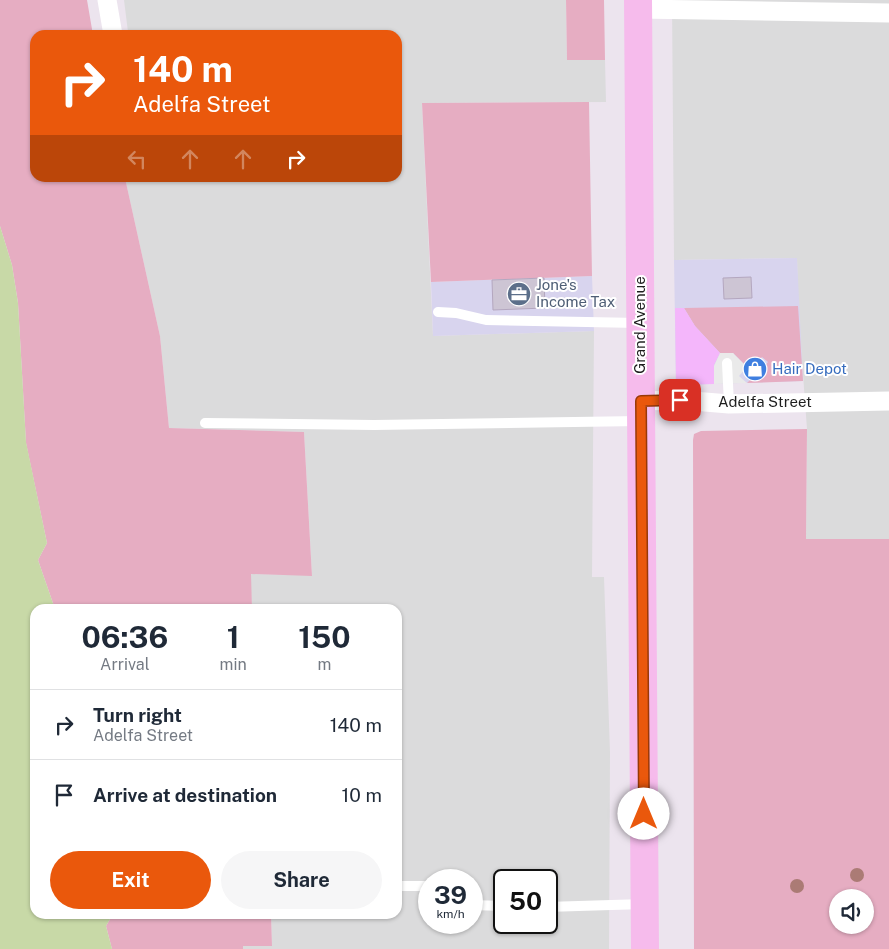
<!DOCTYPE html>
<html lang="en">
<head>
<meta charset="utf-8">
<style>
	:root { --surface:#fff; --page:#f6f6f7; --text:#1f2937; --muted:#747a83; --line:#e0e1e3; --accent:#ea580c }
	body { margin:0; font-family:"Public Sans",sans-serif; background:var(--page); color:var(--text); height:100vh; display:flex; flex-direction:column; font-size:19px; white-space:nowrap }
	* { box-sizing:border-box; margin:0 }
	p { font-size:16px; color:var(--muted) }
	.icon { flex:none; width:28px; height:28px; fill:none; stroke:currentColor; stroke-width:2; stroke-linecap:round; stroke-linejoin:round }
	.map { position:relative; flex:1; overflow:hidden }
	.drawer { position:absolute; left:30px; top:604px; width:372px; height:315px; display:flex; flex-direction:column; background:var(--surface); border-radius:15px; box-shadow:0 1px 4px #0004 }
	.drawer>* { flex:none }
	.hud { position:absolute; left:30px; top:30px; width:372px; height:152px; border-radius:15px; box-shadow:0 1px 4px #0004; background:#ea580c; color:#fff; overflow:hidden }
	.fabs { position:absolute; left:829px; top:889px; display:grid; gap:10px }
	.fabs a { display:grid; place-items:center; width:45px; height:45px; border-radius:50%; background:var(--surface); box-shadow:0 1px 4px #0004; font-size:25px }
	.speed { position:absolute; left:418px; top:869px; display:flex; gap:10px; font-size:25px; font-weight:700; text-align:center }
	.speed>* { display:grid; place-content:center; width:65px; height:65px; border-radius:50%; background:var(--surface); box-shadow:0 1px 4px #0004; line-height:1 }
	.speed small { font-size:12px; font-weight:400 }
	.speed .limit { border:2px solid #111; border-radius:8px; background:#fff; color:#111 }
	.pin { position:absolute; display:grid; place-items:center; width:42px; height:42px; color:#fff; margin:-21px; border-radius:10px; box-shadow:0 2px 8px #0006 }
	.me { position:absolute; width:55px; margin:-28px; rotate:0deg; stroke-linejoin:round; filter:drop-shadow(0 0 4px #0008) }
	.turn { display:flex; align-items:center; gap:18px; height:105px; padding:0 20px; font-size:22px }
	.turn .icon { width:65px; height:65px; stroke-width:2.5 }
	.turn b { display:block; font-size:35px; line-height:42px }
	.lanes { display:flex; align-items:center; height:48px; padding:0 20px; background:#0003; justify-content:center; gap:25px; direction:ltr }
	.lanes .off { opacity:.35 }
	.eta { display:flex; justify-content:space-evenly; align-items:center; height:85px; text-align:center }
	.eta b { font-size:30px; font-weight:700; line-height:35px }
	.action { display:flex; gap:10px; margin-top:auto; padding:10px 20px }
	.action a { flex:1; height:58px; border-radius:30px; background:var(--accent); color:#fff; font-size:20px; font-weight:700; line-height:58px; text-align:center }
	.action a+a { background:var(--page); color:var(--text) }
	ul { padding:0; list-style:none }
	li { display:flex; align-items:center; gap:15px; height:70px; padding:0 20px; border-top:1px solid var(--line) }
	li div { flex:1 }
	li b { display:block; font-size:19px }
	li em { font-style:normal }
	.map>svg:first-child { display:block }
	.residential { fill:#dbdbdc; fill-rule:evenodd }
	.commercial { fill:#d8d4ee }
	.grass { fill:#e6adc2; fill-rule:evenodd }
	.sand { fill:#f4b6fb }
	.parking { fill:#eaeaea }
	.water { fill:#c8d9a7 }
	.building { fill:#cdc5d4; stroke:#b4a7bf }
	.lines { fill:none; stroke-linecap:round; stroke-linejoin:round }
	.lane { stroke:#fff; stroke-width:10 }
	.street { stroke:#fff; stroke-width:19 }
	.secondary { stroke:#f6bbec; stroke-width:28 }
	.tree { fill:#ab7b75 }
	.route-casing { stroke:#983908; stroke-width:12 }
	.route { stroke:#ea580c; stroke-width:9 }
	.labels { text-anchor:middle; stroke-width:4; stroke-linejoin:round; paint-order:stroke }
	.service-label { font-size:15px; fill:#4e5e75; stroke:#fff; text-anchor:start }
	.street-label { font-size:15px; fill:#1e1e1e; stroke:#fff }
	.shop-label { font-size:15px; fill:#366cbe; stroke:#fff; text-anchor:start }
</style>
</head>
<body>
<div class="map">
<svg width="889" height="949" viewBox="0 0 889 949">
	<rect width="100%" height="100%" fill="#ece4ee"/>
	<path class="residential" d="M124,0H566L567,60H605L606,102L422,103L433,336L594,331L592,577H604L610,753L609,949H243V946H272L271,914H398V609H252L250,574L312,575L304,432L169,428L160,336L125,178H398V35H93V33L128,32ZM429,880H471V922H429ZM504,880H546V922H504Z
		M672,0H889V539H806L807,429L798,306L797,258L674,260Z"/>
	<path class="commercial" d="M797,258L803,381L679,385L676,383L674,260Z
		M592,276L594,331L433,336L431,282Z"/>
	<path class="grass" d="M0,0H87L93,35H35V178H125L160,336L169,428L304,432L312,576L251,574L252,609H55L38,560L47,543L26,443L18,303L12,265L0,226Z
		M566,0H604L605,60H567Z
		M589,102L592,276L431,282L422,103Z
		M798,306L803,381L747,383L754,376L758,379L765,371L763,368L768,362L762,357L758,361L755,359L747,367L733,353H720L695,326L684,308Z
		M807,429L806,539H889V949H694L693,440L694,434L701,431ZM838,898H865V925H838Z
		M113,914H271L272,946H243V949H112L106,926Z"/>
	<path class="sand" d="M675,308H684L695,326L720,353L714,365V384L679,385L676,383Z"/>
	<path class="parking" d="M720,353H733L747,367L739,376L747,383L714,384V366Z"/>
	<path class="water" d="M0,226L12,265L18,303L26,442L47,543L38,560L55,609H35V914H113L106,926L112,949H0Z"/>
	<path class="building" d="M751,277L752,298L724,299L723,278Z
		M544,278L545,308L493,310L492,280Z"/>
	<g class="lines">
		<path class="lane" d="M438,312L456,313L486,320L639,323
			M727,363L729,404
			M205,423L374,425L640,421
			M398,886H429
			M471,905L504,906
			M546,907L644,904"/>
		<path class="street" d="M107,0L113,35
			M638,9L889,13
			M641,401L681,400L729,404L889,401"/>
		<path class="secondary" d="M638,0L645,949"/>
	</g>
	<g class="tree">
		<circle cx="857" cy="875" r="7"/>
		<circle cx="797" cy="886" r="7"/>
	</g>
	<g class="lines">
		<g class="route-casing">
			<path id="route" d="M644,814L641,401L680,400"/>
		</g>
		<use href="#route" class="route"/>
	</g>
	<defs>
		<g id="office-disc" transform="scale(1.25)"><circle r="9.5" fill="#5c6f8a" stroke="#fff"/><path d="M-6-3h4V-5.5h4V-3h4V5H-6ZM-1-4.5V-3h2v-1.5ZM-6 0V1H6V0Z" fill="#fff"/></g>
		<g id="shop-disc" transform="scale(1.25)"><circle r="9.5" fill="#3f7fe0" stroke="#fff"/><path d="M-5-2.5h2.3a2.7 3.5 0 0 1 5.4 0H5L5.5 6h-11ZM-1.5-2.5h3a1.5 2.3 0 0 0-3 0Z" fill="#fff"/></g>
	</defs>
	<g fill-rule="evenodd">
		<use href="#office-disc" x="519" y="294"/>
		<use href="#shop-disc" x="755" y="369"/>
	</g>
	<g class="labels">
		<g class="service-label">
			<text x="536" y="290">Jone's<tspan x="536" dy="17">Income Tax</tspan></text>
		</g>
		<g class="street-label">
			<text transform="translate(640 325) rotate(-90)" y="5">Grand Avenue</text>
			<text x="765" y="407">Adelfa Street</text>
		</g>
		<g class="shop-label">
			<text x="772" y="374">Hair Depot</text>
		</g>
	</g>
</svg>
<div class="fabs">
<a><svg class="icon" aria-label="sound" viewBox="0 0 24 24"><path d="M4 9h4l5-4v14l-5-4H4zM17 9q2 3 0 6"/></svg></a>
</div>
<div class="speed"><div>39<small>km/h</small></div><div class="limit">50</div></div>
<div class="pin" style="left:680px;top:400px;background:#d93025"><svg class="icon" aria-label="arrive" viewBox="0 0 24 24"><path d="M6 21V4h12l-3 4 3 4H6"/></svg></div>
<svg class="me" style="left:644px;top:814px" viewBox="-20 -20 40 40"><circle r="19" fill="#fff"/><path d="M0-13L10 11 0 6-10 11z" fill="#ea580c"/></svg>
<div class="hud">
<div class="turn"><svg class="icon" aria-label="right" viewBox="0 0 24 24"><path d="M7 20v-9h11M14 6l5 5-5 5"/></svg><div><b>140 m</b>Adelfa Street</div></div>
<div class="lanes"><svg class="icon off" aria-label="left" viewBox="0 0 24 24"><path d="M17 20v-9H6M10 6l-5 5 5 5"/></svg><svg class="icon off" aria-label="ahead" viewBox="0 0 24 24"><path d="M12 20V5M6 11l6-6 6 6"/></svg><svg class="icon off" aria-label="ahead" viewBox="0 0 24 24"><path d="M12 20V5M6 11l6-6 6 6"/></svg><svg class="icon" aria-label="right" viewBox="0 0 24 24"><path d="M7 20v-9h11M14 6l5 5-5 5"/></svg></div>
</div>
<section class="drawer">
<div class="eta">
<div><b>06:36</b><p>Arrival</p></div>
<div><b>1</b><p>min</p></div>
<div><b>150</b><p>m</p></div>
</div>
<ul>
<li><svg class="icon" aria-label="right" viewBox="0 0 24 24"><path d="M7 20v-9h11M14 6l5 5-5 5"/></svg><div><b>Turn right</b><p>Adelfa Street</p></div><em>140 m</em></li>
<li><svg class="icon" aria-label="arrive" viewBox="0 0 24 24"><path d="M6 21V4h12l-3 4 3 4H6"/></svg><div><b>Arrive at destination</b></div><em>10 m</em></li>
</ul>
<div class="action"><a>Exit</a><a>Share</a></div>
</section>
</div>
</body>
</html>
